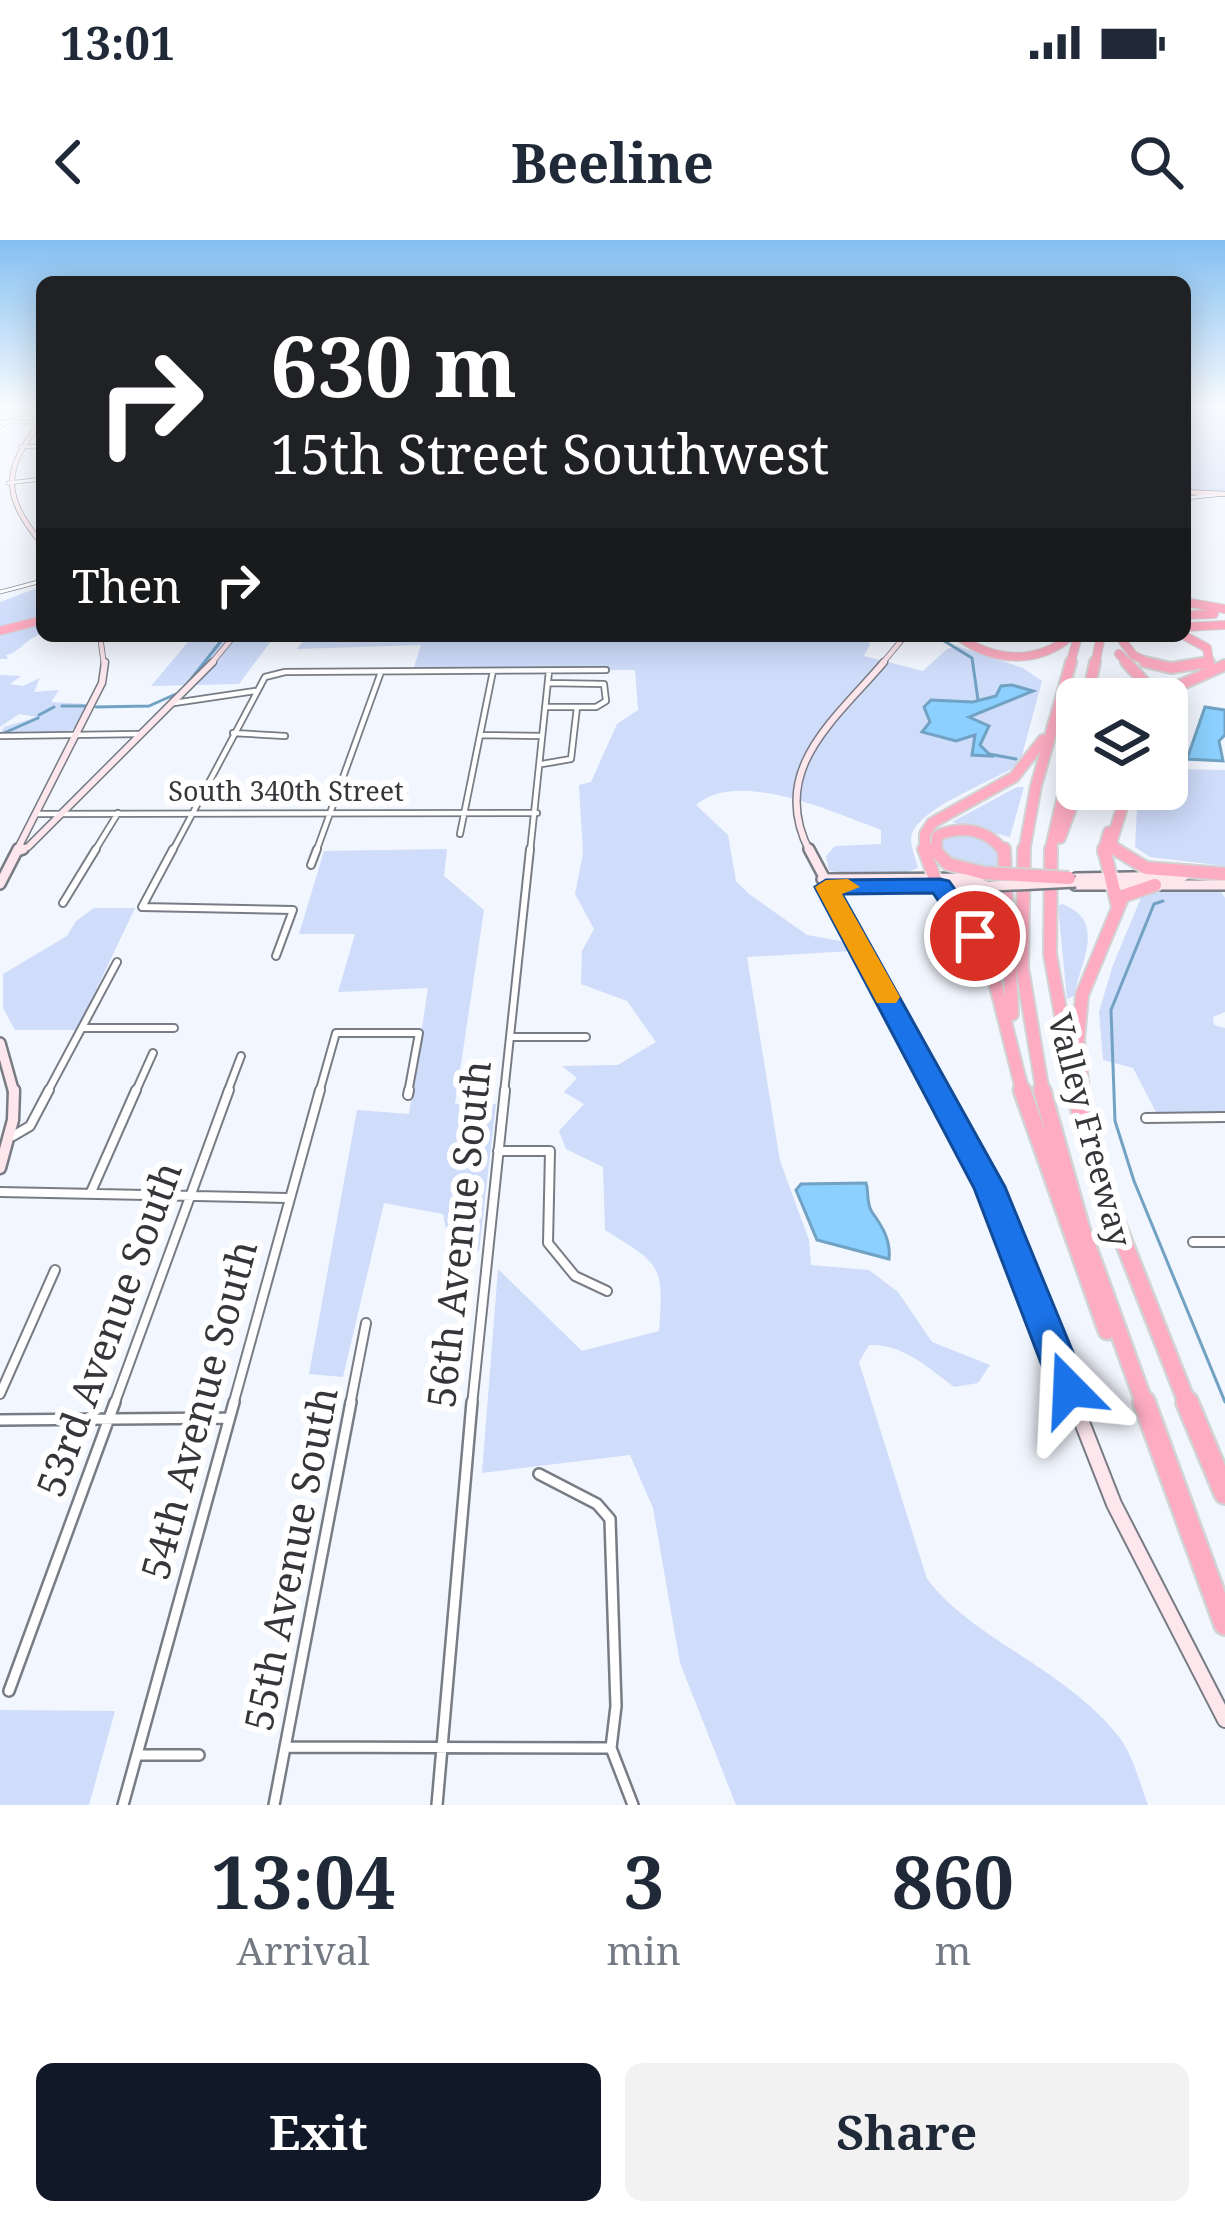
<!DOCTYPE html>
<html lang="en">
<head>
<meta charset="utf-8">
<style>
	:root { --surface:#fff; --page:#f2f2f3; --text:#1f2937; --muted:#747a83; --accent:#111827 }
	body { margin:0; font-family:"Noto Serif",serif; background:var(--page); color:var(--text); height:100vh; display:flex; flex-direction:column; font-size:45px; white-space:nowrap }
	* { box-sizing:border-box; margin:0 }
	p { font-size:39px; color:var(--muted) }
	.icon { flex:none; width:66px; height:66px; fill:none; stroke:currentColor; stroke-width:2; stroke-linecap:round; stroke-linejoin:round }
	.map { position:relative; height:1565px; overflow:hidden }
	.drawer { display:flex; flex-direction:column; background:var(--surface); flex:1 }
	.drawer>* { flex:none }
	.guide { position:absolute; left:36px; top:36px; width:1155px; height:366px; border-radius:18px; box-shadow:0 6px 30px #0003; background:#202124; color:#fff; overflow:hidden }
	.fabs { position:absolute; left:1056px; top:438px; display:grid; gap:24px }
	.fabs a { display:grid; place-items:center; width:132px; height:132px; border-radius:18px; background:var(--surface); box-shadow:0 6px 30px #0003; font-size:60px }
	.pin { position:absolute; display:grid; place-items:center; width:102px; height:102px; color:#fff; margin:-51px; border:6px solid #fff; border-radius:50%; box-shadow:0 3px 12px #0007 }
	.me { position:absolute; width:132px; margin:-66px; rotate:339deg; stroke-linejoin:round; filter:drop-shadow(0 0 9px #0008) }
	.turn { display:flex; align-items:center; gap:42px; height:252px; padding:0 36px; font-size:54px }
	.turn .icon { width:156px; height:156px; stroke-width:2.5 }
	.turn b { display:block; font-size:84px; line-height:102px }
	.then { display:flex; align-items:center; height:114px; padding:0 36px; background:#0003; gap:24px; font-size:45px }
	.eta { display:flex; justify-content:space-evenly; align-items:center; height:204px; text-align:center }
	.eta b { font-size:72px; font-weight:700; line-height:84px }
	.button { display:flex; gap:24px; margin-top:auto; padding:24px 36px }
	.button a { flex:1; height:138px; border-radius:18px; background:var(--accent); color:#fff; font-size:48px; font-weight:700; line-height:138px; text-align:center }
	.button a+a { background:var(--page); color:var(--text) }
	.status { display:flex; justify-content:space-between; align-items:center; height:84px; padding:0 60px; background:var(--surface); direction:ltr }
	.status svg { height:33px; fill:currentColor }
	header { display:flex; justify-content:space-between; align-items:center; height:156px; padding:0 36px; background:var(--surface); font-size:54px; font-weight:700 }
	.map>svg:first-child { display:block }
	.green { fill:#cfdcfa }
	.water { fill:#8bd0fe; stroke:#71a2c3; stroke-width:3 }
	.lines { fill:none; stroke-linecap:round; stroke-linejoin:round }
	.stream { stroke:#71a2c3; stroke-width:3 }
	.street-far4-casing { stroke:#787c85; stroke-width:4.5 }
	.street-far3-casing { stroke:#787c85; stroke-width:8 }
	.street-far2-casing { stroke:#787c85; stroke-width:10 }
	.street-far1-casing { stroke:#787c85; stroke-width:12 }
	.street-casing { stroke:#787c85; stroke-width:14 }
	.secondary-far4-casing { stroke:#787c85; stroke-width:6 }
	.secondary-far3-casing { stroke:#787c85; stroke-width:9 }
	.secondary-far2-casing { stroke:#787c85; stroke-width:14 }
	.secondary-far1-casing { stroke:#787c85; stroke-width:15 }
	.secondary-casing { stroke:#787c85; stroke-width:18 }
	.highway-far4-casing { stroke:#d2d3d4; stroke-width:10 }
	.highway-far3-casing { stroke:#d2d3d4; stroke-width:14 }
	.highway-far2-casing { stroke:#d2d3d4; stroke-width:16 }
	.highway-far1-casing { stroke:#d2d3d4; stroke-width:21 }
	.highway-casing { stroke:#d2d3d4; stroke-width:26 }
	.street-far4 { stroke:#fff; stroke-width:3 }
	.street-far3 { stroke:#fff; stroke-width:4.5 }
	.street-far2 { stroke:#fff; stroke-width:6 }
	.street-far1 { stroke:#fff; stroke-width:8 }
	.street { stroke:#fff; stroke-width:9 }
	.secondary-far4 { stroke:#fee6ed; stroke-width:4.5 }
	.secondary-far3 { stroke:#fee6ed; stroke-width:6 }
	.secondary-far2 { stroke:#fee6ed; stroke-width:9 }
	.secondary-far1 { stroke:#fee6ed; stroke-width:10 }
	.secondary { stroke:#fee6ed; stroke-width:14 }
	.highway-far4 { stroke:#fdacc2; stroke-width:8 }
	.highway-far3 { stroke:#fdacc2; stroke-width:10 }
	.highway-far2 { stroke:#fdacc2; stroke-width:12 }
	.highway-far1 { stroke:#fdacc2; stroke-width:16 }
	.highway { stroke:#fdacc2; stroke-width:21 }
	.secondary-bridge-casing { stroke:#787c85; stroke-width:14; stroke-linecap:butt }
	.highway-bridge-far1-casing { stroke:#d2d3d4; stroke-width:14; stroke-linecap:butt }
	.highway-bridge-casing { stroke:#d2d3d4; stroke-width:16; stroke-linecap:butt }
	.secondary-bridge { stroke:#fee6ed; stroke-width:9 }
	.highway-bridge-far1 { stroke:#fdacc2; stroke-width:10 }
	.highway-bridge { stroke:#fdacc2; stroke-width:12 }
	.route { fill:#1a73e8; stroke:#114b97; stroke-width:3 }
	.slow { fill:#f59e0b }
	.labels { text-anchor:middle; stroke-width:12; stroke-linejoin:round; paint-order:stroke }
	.far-street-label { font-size:27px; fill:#34363a; stroke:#fff }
	.street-label { font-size:33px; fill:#34363a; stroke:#fff }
	.near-street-label { font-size:39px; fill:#34363a; stroke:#fff }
</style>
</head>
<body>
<div class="status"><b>13:01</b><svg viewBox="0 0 49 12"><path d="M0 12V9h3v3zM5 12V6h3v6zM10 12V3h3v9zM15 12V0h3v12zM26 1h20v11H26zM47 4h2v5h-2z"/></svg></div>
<header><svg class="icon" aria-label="back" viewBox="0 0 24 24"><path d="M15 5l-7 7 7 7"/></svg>Beeline<svg class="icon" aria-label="search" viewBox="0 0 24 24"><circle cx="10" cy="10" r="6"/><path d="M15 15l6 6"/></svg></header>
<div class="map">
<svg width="1225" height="1565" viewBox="0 0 1225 1565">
	<rect width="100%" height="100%" fill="#f2f6fe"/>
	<path class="green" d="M1185,166H1225V253L1185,251Z
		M37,348L42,350L38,361L42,394C25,398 20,413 6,415L8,419H0V362Z
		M193,396H275L239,444L151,446Z
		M307,396H864L870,404L864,416L923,431L947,409L957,406L1023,428L1042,441L1020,523C995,542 913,568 911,599C911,608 916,620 918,628C894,639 854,638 829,630L826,616L835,606L881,604V590C835,573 738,528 696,565L728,595L736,641L749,654L807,695L846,702L851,711L747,717L780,921L809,1000L811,1025L869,1030L898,1052L932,1102L990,1125L978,1143L954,1147C928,1127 903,1104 869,1105L859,1122L927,1339C975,1401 1065,1428 1119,1497C1133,1515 1140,1544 1148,1565H736L680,1423L653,1268L630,1215L482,1233L498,1029L582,1111L659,1091C664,1024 661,1025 605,990L603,927L566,909L559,891L584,864L564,852L577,838L562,826L618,825L656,802L627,761L581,744L582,711L594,689L575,654L583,613L579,545L591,542L617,484L638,470L635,430H413L421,405L297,409Z
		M0,435L21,436L10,444L23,446L40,438L34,452L59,450L51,462L87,464L79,484L68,493L0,494L4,487L37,477L19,474L0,487Z
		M1171,529L1225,530V626L1150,617L1135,607L1138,549H1167Z
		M1017,547H1024L1010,597L952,582Z
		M956,592L990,601L1000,615L999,631L942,618L939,598Z
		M447,609L444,636L484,670L455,864H496L479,1011L450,1009L443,974L384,963L343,1137L309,1134L357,870L409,874L428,748L338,752L355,694H299L324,611Z
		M1001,649L1002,731H1000L948,651Z
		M1219,649L1225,658V772L1213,777L1214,785L1225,788V872H1156L1133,828L1103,820L1099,772L1113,725L1143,653Z
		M1062,664C1107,681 1081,720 1074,756L1067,759L1058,666Z
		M94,668H135L77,790H15L3,768V734L67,696L76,681Z
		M0,1470L115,1471L89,1565H0Z"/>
	<path class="water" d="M1012,445L1033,451L969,477L989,486L980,505L991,516L972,515L975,495L956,501L922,492L930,482L924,467L931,460L973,462L996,456L1001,446Z
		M1205,467L1225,470V495L1219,501L1223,521L1187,519Z
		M866,943C869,952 866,963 872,972C882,986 891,1000 889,1019L817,1000L796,950L801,944Z"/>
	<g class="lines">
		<path class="stream" d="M936,396L972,418L978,460
			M188,443L225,396
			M62,466H85
			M96,467L149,466L176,454
			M39,475L54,467
			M4,493L38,478
			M989,514L1016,519
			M1163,661L1154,664L1111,770L1115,881L1134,941L1225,1162"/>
		<g class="street-far4-casing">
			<path id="street-far4" d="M0,168L25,170
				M0,182H41
				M0,187L25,170
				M20,207L38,206
				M8,243L42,239
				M1185,258L1225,254
				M0,352L42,341"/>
		</g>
		<g class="street-far3-casing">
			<path id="street-far3" d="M174,463L255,451
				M545,467H596L606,461L604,444L548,443
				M233,493L285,496
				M480,495L542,496
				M0,496L139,494
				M542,524L571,519L577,467
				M36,574L537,573
				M460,594L493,431
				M94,612L118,573
				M172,612L265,437L285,432L606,430
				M316,612L381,432
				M530,612L549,431"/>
		</g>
		<g class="street-far2-casing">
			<path id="street-far2" d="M173,609L142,667L293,670L276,716
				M311,625L317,609
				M63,663L96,609
				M84,788H174
				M510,797H586
				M47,853L117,722
				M135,853L153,813
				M227,853L241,816
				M319,853L336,793H419L408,853
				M504,853L530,609"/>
		</g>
		<g class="street-far1-casing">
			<path id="street-far1" d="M408,855L409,850
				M1146,878L1225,877
				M13,896L30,886L49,850
				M498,911H550L548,1003L575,1036L607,1051
				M0,952L287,958
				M91,952L136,850
				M1193,1002H1225
				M0,1154L55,1030
				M114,1165L229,850
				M233,1165L320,850
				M350,1165L366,1083
				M472,1165L505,850"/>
		</g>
		<g class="street-casing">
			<path id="street" d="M0,1180L228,1178
				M539,1234L597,1264L610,1279L616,1466L611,1508L633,1565
				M9,1451L115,1162
				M285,1507L611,1508
				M137,1515H199
				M123,1565L234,1162
				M274,1565L351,1162
				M437,1565L472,1162"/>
		</g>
		<g class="secondary-far4-casing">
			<path id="secondary-far4" d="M42,181C2,230 2,255 42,304
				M1185,252L1225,254
				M100,396L104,425
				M880,396L902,400
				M210,425L234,396
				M881,425L905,396"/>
		</g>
		<g class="secondary-far3-casing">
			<path id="secondary-far3" d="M17,611L28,607L213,422
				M16,612L102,443L105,422
				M810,612C767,530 835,480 884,422"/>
		</g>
		<g class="secondary-far2-casing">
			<path id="secondary-far2" d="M809,609L939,853
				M17,611L23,609
				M1076,638L1184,636
				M822,639L984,638
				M0,644L18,609
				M1075,645H1225
				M826,647L994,646
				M0,803L14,853"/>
		</g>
		<g class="secondary-far1-casing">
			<path id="secondary-far1" d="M937,850L989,947L1075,1165
				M0,928L13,880L14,850"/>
		</g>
		<g class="secondary-casing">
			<path id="secondary" d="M1074,1162L1114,1264L1225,1480"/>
		</g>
		<g class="highway-far4-casing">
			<path id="highway-far4" d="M1185,362L1225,369
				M1185,375L1214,374
				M1185,387L1225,385
				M0,391L42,380
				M958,396C993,422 1037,425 1071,396
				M1119,396L1133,415L1154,425
				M1185,396L1207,408L1209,422L1202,425
				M1119,414L1129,425
				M1070,425L1078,396
				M1095,425L1101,396"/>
		</g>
		<g class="highway-far3-casing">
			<path id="highway-far3" d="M1126,422L1148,446
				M1145,422L1171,428L1209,422
				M1087,459L1095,422
				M1149,459L1225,425
				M1060,598L1078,549
				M925,612V594L932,583L1014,537L1043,500
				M936,612L937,596C962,585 988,589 1004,612
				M1024,612L1036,546L1071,422
				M1050,612L1077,494
				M1103,612L1109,592
				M1118,612L1111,603L1128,549"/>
		</g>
		<g class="highway-far2-casing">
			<path id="highway-far2" d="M924,609L935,639L992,730L1023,853
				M934,609L948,624L984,633
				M1004,609L1012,774
				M1024,609L1022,727L1043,853
				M1051,609L1050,714L1075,853
				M1104,609L1118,667
				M1115,609L1146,628L1225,634
				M1082,844L1078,800L1082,755L1123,656L1155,645"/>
		</g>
		<g class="highway-far1-casing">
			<path id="highway-far1" d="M1022,850L1107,1091
				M1042,850L1081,988L1145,1165
				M1074,850L1104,952L1188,1165"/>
		</g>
		<g class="highway-casing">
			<path id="highway" d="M1144,1162L1225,1384
				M1187,1162L1225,1253"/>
		</g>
		<use href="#street-far4" class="street-far4"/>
		<use href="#street-far3" class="street-far3"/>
		<use href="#street-far2" class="street-far2"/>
		<use href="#street-far1" class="street-far1"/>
		<use href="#street" class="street"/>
		<use href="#secondary-far4" class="secondary-far4"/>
		<use href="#secondary-far3" class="secondary-far3"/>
		<use href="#secondary-far2" class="secondary-far2"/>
		<use href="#secondary-far1" class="secondary-far1"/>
		<use href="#secondary" class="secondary"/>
		<use href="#highway-far4" class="highway-far4"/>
		<use href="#highway-far3" class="highway-far3"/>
		<use href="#highway-far2" class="highway-far2"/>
		<use href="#highway-far1" class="highway-far1"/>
		<use href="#highway" class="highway"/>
		<g class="secondary-bridge-casing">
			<path id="secondary-bridge" d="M994,646L1076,642"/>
		</g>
		<g class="highway-bridge-far1-casing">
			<path id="highway-bridge-far1" d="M1148,446L1153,459"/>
		</g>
		<g class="highway-bridge-casing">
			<path id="highway-bridge" d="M984,633L1069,638"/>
		</g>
		<use href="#secondary-bridge" class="secondary-bridge"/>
		<use href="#highway-bridge-far1" class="highway-bridge-far1"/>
		<use href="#highway-bridge" class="highway-bridge"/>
	</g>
	<linearGradient id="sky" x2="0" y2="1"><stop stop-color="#83bff1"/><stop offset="0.43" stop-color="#f9fbff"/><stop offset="1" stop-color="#f9fbff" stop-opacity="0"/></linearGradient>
	<rect width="1225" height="385" fill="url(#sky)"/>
	<path class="route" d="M940,639L949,641L984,690L987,696L984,701H966L933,653L842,654L1005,947L1088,1149L1082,1162L1069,1167L1056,1162L974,948L815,647L826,640Z"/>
	<path class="slow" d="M848,639L860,647L842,654L900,757L896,763H877L815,647L826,640Z"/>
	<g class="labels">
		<g class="far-street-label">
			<text x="286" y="561">South 340th Street</text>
		</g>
		<g class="street-label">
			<text transform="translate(1090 890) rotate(75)" y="12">Valley Freeway</text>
		</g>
		<g class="near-street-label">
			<text transform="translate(459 994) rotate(-84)" y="14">56th Avenue South</text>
			<text transform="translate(109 1089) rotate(-70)" y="14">53rd Avenue South</text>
			<text transform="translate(199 1170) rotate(-75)" y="14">54th Avenue South</text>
			<text transform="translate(291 1319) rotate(-79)" y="14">55th Avenue South</text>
		</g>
	</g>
</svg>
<div class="fabs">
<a><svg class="icon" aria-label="layers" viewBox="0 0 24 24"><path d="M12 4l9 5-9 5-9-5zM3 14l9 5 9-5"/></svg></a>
</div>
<div class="pin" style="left:975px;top:696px;background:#d93025"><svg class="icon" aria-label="arrive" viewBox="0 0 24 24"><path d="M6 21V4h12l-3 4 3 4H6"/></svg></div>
<svg class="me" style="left:1069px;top:1149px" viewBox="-20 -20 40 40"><path d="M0-17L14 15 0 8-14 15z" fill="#1a73e8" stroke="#fff" stroke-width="4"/></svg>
<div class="guide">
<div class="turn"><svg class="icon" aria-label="right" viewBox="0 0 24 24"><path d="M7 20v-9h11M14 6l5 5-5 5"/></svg><div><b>630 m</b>15th Street Southwest</div></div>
<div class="then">Then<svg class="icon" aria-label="right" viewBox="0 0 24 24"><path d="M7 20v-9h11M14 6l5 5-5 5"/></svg></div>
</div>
</div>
<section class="drawer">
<div class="eta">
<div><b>13:04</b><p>Arrival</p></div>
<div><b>3</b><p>min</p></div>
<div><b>860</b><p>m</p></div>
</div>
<div class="button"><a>Exit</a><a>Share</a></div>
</section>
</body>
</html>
